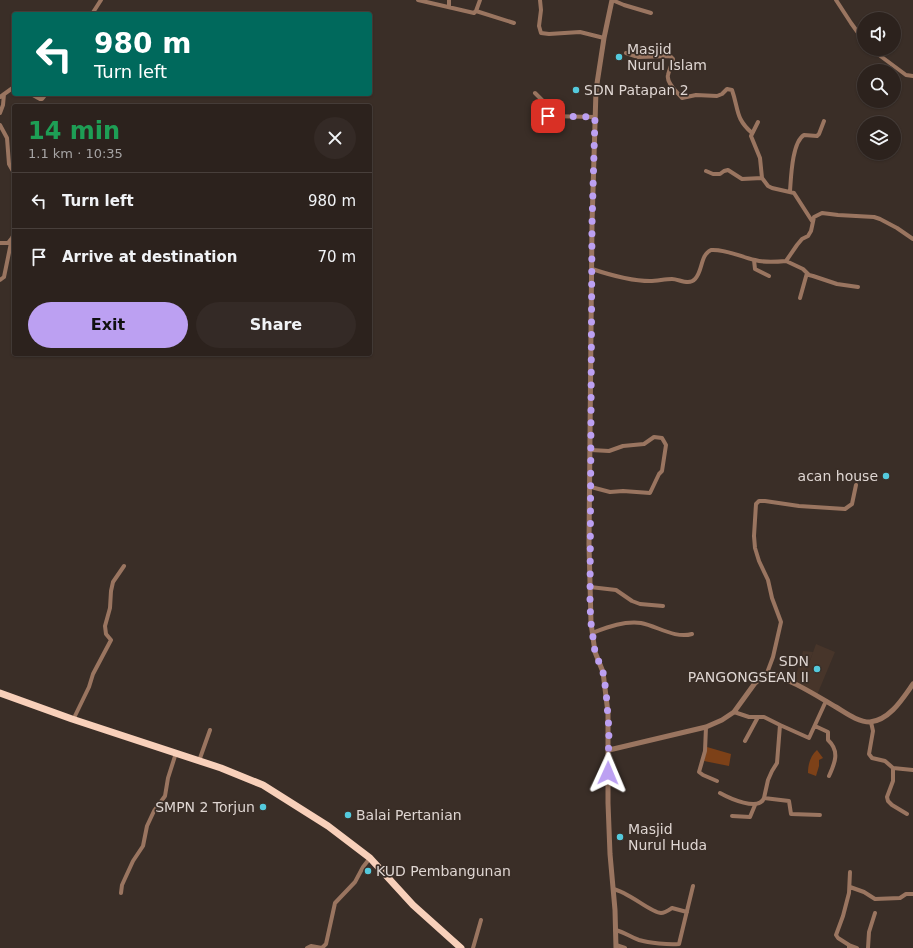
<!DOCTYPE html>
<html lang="en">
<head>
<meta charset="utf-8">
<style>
	:root { --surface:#2c221d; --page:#342a26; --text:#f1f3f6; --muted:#a6a4a4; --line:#483f3b; --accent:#bca0f2 }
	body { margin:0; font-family:"DejaVu Sans",sans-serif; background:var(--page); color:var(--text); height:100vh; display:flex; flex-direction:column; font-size:15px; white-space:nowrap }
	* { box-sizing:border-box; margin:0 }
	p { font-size:13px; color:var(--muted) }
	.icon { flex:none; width:22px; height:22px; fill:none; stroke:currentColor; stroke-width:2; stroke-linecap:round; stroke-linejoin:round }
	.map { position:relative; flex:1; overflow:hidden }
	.sheet { position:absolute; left:12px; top:104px; width:360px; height:252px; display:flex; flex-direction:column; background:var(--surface); border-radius:4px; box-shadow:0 1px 3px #0004,0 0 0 1px var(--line) }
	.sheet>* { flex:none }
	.banner { position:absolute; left:12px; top:12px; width:360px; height:84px; border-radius:4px; box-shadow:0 1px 3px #0004,0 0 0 1px var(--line); background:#00695c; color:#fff; overflow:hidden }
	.fabs { position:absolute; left:857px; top:12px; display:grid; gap:8px }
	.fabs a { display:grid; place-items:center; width:44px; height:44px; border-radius:50%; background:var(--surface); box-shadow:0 1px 3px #0004,0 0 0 1px var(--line); font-size:20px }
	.pin { position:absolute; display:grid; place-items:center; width:34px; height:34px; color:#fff; margin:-17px; border-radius:8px; box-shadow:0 2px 6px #0006 }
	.me { position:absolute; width:44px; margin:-22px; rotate:1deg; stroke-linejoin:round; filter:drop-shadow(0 0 3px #0008) }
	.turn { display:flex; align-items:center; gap:14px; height:84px; padding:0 16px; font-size:18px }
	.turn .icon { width:52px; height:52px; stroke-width:2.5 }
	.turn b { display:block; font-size:28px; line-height:34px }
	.round { display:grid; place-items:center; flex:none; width:42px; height:42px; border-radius:21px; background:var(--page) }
	.headline { display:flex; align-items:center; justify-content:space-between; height:68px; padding:0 16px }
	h1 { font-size:24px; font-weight:800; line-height:30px; color:#1e9e55 }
	.cta { display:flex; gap:8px; margin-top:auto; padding:8px 16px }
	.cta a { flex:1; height:46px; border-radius:24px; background:var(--accent); color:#111; font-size:16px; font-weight:800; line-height:46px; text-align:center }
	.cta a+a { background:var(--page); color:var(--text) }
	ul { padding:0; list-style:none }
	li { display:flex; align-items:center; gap:12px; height:56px; padding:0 16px; border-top:1px solid var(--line) }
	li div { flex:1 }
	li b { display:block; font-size:15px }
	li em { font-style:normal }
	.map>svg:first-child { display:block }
	.built { fill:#47352a }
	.green { fill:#7d4118 }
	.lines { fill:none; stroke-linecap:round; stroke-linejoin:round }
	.minor { stroke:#9a7560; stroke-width:4 }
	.tertiary { stroke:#9a7560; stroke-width:5 }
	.trunk { stroke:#f8d0ba; stroke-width:7 }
	.route { stroke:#bca0f2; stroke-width:7; stroke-dasharray:0 12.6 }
	.poi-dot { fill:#54cadd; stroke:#3a2e27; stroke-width:1.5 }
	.labels { text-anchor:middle; stroke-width:3.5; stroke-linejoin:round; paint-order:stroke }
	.poi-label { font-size:14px; fill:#dfd6d2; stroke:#3a2e27; text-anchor:start }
</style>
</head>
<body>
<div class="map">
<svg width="913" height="948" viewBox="0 0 913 948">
	<rect width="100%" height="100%" fill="#3a2e27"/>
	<path class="built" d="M816,644L835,652L817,695L801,686Z
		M803,651L813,652L800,686L794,683Z"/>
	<path class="green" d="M707,747L731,754L729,766L704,761Z
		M817,750L823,758L819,760V766L816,776L808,773C808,765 810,756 817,750Z"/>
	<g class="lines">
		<path class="minor" d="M418,0L474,13L476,11L480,0
			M540,0L541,10L539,26L541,33L549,34L580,32L604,38
			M612,0L624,5L651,13
			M836,0L851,23L864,41
			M449,7V0
			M476,11L514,23
			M92,14L101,0
			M871,49L906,75L913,76
			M626,53L638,57L670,56L673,59C672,65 669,70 668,75C666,83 677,92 682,98L696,95L717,96L722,94L727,89L732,90C739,110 735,118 752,133
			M535,93L542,100L548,116L595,117
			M31,94L40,99H42L46,94
			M0,97L14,87
			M0,113L3,105L4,94
			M758,122L751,136L760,158L762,178L768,186L772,188L794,193L812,221
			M0,125L7,138L9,164L14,173
			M706,171L713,174H720L724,171L728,170L742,179L762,178
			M790,191C791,178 792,142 804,135L817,136L819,134L824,121
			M0,243H8L12,238L14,234
			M754,260L755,269L769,276
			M786,261L803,269L809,275L813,276L837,284L858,287
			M592,269C610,275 631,281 650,281C657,281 665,279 672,279C679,279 689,286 695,279C703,271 700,255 711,250C727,249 740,257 755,260C765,263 776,262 786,261L797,245L802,239L808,236L811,231L814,217L822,213L838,215L874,217L880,219L897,228L913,239
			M0,280L4,277L12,238
			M800,298L807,273
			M591,487L610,492L623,491L650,493L659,474L662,471L666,445L662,438L654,437L644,444L623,446L609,451L591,450
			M590,587L616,590L632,601L640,604L663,606
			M592,633C608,627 623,621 641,623C657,626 675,639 692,634
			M767,673L773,657L781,622L772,598L768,580L759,561L755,548L754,536L756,504L759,501H765L799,506L845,509L852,504L856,485
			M73,720L89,687L93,674L111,640L106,634L105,626L110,608L111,591L113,582L124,566
			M871,722L873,731L869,754L872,758L885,761L893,768V781L887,797L888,801L892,805L907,814
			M780,725L809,738L826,701
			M815,726L828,732V740C840,751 835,763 829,776
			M706,727L705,751L699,772L703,775L717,781
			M745,741L758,717
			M199,761L210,730
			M893,768L913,770
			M720,793C729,798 759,812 764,798L768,780L772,771L777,763L780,725L764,717H749L734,712
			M764,798L789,801L791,814L820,815
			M732,816L750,817L755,805
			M850,887L864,892L875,899L900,898L906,894H913
			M613,889C629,892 651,913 661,913C665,913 669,910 672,908L687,912
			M121,893L122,885L133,861L143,846L147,826L154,811L165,796L168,778L176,753
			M615,930C625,932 630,937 639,940C649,943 669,945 679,944L693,886
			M616,945L625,948
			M849,945L857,948
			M307,948L311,946L322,948
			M322,948L326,944L335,903L355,882L363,867L370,858
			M473,948L481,920
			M849,948V945L838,938L836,935L843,916L849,893L850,872
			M868,948L869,932L875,913"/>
		<path class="tertiary" d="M612,0L604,38L596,90L592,224L589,544L591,623L595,652L603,672L608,713V803L610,854L615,910L616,948
			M609,750L706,727L722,720L734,712L755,683L767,673C789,678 817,696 836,707C846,713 858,722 870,722C890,720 903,698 913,684"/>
		<path class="trunk" d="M0,693L72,719L221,768L263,785L328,826L370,858L413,905L461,948"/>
	</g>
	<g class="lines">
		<path class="route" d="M548,116L595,117L592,224L590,605L591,623L595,652L603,672L606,691L609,730L608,773"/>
	</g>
	<g class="poi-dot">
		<circle cx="619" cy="57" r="4"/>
		<circle cx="576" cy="90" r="4"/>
		<circle cx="886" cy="476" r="4"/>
		<circle cx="817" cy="669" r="4"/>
		<circle cx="263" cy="807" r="4"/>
		<circle cx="348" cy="815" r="4"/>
		<circle cx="620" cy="837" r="4"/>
		<circle cx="368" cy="871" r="4"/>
	</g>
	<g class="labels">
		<g class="poi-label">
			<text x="627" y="54">Masjid<tspan x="627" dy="16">Nurul Islam</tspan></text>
			<text x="584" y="95">SDN Patapan 2</text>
			<text x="878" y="481" text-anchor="end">acan house</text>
			<text x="809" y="666" text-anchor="end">SDN<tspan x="809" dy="16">PANGONGSEAN II</tspan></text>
			<text x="255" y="812" text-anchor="end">SMPN 2 Torjun</text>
			<text x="356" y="820">Balai Pertanian</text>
			<text x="628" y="834">Masjid<tspan x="628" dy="16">Nurul Huda</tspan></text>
			<text x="376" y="876">KUD Pembangunan</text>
		</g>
	</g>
</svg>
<div class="fabs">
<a><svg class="icon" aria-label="sound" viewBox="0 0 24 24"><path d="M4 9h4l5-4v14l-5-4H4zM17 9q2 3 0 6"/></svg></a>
<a><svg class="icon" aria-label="search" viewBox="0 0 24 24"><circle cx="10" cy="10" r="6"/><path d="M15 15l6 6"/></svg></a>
<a><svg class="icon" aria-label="layers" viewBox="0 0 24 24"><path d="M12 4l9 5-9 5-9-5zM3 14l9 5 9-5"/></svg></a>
</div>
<div class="pin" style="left:548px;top:116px;background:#d93025"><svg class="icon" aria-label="arrive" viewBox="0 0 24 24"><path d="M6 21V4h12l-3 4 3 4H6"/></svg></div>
<svg class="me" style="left:608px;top:773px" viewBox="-20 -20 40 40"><path d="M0-17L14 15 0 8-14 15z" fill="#bca0f2" stroke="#fff" stroke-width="4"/></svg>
<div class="banner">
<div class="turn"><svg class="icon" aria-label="left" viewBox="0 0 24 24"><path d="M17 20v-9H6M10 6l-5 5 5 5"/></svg><div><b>980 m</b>Turn left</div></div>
</div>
<section class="sheet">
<div class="headline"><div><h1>14 min</h1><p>1.1 km · 10:35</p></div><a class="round"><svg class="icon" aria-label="close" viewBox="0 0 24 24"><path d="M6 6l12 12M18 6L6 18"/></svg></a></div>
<ul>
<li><svg class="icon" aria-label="left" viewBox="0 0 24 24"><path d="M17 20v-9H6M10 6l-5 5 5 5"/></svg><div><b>Turn left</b></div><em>980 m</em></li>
<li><svg class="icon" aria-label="arrive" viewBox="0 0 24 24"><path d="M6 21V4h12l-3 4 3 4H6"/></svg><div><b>Arrive at destination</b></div><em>70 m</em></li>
</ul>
<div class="cta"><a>Exit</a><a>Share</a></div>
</section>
</div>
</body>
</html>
